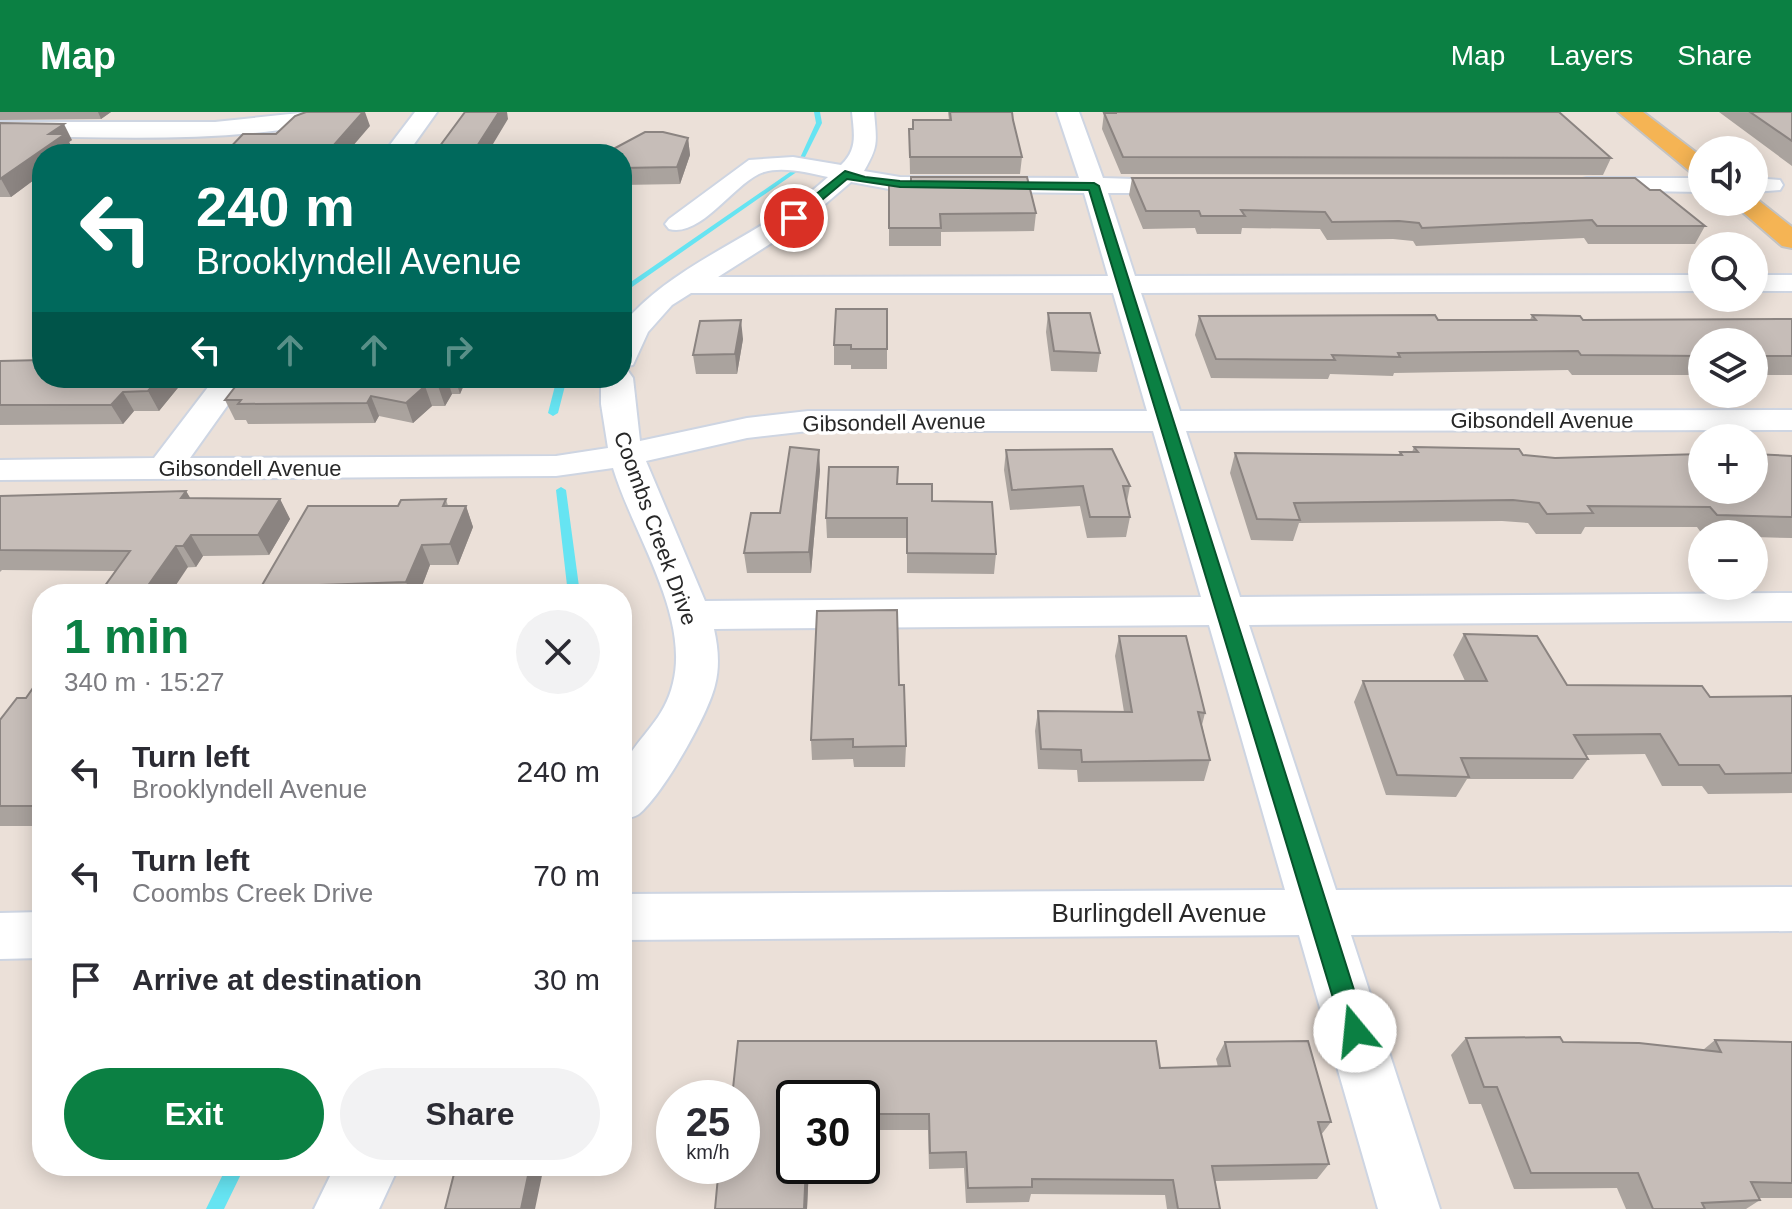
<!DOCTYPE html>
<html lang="en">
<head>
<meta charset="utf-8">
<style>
	:root { --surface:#fff; --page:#f2f2f3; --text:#2b2b33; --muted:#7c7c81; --accent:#0b8043 }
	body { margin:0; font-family:Helvetica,sans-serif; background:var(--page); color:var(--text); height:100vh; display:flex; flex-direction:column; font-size:30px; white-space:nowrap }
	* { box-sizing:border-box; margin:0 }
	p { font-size:26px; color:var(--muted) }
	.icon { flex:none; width:44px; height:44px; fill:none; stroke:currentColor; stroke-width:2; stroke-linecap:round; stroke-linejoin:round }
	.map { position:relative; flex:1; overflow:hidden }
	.sheet { position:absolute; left:32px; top:472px; width:600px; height:592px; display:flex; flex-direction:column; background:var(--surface); border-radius:32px; box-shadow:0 4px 20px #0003 }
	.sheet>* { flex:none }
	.guide { position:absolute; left:32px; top:32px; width:600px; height:244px; border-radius:32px; box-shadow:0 4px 20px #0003; background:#00695c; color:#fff; overflow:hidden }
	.fabs { position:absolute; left:1688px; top:24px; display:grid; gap:16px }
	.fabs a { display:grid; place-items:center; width:80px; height:80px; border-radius:50%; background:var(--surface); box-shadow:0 4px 20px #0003; font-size:40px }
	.speed { position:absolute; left:656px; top:968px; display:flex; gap:16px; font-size:40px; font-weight:700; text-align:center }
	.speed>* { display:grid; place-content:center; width:104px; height:104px; border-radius:50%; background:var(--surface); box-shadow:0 4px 20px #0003; line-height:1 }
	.speed small { font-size:20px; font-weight:400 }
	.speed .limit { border:4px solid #111; border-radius:12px; background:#fff; color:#111 }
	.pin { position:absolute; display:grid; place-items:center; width:68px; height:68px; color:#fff; margin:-34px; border:4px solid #fff; border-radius:50%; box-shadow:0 2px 8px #0007 }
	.me { position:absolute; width:88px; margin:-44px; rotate:343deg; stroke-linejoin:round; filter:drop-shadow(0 0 6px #0008) }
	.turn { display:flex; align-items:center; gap:28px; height:168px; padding:0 32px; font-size:36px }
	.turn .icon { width:104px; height:104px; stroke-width:2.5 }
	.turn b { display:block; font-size:56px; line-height:68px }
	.lanes { display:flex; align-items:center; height:76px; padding:0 32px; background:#0003; justify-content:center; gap:40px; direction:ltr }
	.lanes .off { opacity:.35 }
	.round { display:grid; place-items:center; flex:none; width:84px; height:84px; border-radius:42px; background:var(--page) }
	.summary { display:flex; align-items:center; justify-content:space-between; height:136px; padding:0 32px }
	h1 { font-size:48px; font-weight:700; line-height:60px; color:var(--accent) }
	.action { display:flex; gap:16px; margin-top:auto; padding:16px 32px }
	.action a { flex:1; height:92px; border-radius:48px; background:var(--accent); color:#fff; font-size:32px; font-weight:700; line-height:92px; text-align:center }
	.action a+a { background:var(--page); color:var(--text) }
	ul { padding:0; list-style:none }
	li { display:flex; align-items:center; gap:24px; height:104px; padding:0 32px }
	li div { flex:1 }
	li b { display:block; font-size:30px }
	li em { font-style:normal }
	header { display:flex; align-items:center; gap:48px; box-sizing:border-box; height:112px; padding:0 40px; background:var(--accent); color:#fff }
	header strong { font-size:38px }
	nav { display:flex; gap:44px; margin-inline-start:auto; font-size:28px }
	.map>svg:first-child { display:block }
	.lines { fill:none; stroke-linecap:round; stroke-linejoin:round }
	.stream { fill:#66e4f2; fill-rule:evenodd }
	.minor-casing { stroke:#ced5e2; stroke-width:4 }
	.major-casing { stroke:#c3c3c3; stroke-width:4 }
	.minor { fill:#fff; fill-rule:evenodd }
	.major { fill:#f5b454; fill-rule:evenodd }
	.wall { fill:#aaa39e }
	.shaded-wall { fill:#8b8481 }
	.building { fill:#c6bdb8; stroke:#8b8481; stroke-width:2 }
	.route { fill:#0b8043; stroke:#07532c; stroke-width:2 }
	.labels { text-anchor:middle; stroke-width:7; stroke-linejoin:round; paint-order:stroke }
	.street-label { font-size:22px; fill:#282828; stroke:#fff }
	.near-street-label { font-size:26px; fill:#282828; stroke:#fff }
</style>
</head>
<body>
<header>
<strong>Map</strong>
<nav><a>Map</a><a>Layers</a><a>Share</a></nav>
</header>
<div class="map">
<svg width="1792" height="1097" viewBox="0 0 1792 1097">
	<rect width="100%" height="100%" fill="#ebe0d8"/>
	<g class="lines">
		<path class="stream" d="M814,0H820L822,11L805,45L800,46L816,11Z
			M793,58L798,59L622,182V176Z
			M557,266H567L558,301L553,304L548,301Z
			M561,375L566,378L580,482H568L556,378Z
			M227,1054H245L224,1097H206Z"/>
		<g class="minor-casing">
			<path id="minor" d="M309,0H354L351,5C236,33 117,25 0,24V10H215Z
				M415,0H437L407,42H383Z
				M852,0H874C877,32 878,34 864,59L900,65L1079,66L1057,0H1079L1103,66L1198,69L1201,74L1198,79L1189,81H1108L1135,164L1702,163V179L1141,181L1180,299L1792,298V318L1186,319L1240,485L1792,481V509L1249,513L1336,778L1792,775V819L1351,823L1440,1097H1378L1299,823L622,828V782L1285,778L1209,513L714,517C718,535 720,554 715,573C708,603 663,682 639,702C635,705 627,706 622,708C622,694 617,666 623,654C639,623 664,609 673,571C690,503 632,420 613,356L556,364L0,368V348L154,346L215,266H247L190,346L556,344L608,336L601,292V266H622V258L628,259L633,266L640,329L747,306L808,299H1147L1113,181H691L672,193L648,220L633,253L622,255V213C676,148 766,123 828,65C810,61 783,54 764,60C735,69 702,126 669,117L665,112L669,107L749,48L793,45L841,53C858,37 854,22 852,0ZM851,70L900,79L1084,81L1108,164L718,165L803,111ZM808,319H1153L1201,485L705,489L646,349L747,326Z
				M1587,66H1702V80L1578,78L1575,73L1578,68Z
				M1754,66L1780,68L1783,73L1780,78L1754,80Z
				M1754,163H1792V179H1754Z
				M42,800V846L0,847V801Z
				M335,1054H399L379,1097H314Z"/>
		</g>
		<g class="major-casing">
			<path id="major" d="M1618,0H1643L1702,45V64L1693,62Z
				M1754,85L1792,115V136L1782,134L1731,90H1754Z"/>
		</g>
		<use href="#minor" class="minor"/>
		<use href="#major" class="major"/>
	</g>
	<path class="wall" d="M0,0H111L101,7L0,8Z
		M948,0H1012L1013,8L1022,45L1020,62H910L909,17L949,8Z
		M1107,0H1559L1611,46L1603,63L1121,62L1102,17L1104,1H1107Z
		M1719,0H1792V54Z
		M0,11L72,28L69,30L74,39L42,42V62L11,85H0Z
		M688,26L690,43L680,72L622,73V42Z
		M1132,66L1650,78L1705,114L1695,132H1588L1584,126L1416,134L1413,129L1393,127L1327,128L1320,117L1242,116L1241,122H1197L1195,116L1143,117L1129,83Z
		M889,73L1036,101L1034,119L941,120V134H889Z
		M887,197V257H851V253H834V233Z
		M1048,201L1100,241L1097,260L1051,259L1046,220Z
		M1532,203L1583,208L1792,207V263H1754V230H1702V263H1572L1568,258L1394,261L1393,264L1330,262L1328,267L1211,266L1195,223L1199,204L1438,208H1530Z
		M743,227L737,262H696L693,243Z
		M0,249L42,266H186L159,299H134L123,312L0,313Z
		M242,266H467L460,282H452L445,294H432L413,311L379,304L375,311L248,312L246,308H235L225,288Z
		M1414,335L1555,346L1792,344V426L1754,425V422H1702L1697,415H1585L1581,422H1536L1528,411L1502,409L1299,411L1293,429L1251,428L1230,361L1235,341L1399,342L1400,340H1412Z
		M1006,338L1130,374L1127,390L1130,405L1126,425L1087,426L1080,394L1010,398L1004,358Z
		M820,358L811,461H747L744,441Z
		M898,372L932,389L996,442L994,462L907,461V426H827L826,406Z
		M186,379L190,386L280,387L290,407L269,443L203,444L196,455L115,459L2,458L0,460V384Z
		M446,387L448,394H466L473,415L458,453H430L419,482H266L261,475L398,394Z
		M1464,522L1567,573L1710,585L1792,584V681L1708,682L1702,674H1662L1645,642L1585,643L1588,647L1573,667H1467L1456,685L1386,683L1354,590L1363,569H1465L1453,543Z
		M1119,524L1205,601L1202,613L1210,648L1204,669L1078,670L1077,658L1038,657L1035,619L1038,599L1124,600L1115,544Z
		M42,563V714H0V608L26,586Z
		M899,573L906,634L905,655H854L853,647L812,648L811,628Z
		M1466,926L1703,938L1715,928L1792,930V1086H1759L1760,1088L1746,1097H1626L1617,1076L1514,1077L1481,992H1469L1451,943Z
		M1225,930L1331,1010L1321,1023L1329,1052L1317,1067L1215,1069L1220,1097H1167L1165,1083L1031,1082L1029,1090L966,1091L964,1056L929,1057L928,1018H862V986H794L809,1054L807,1097H715L742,986L1160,956L1218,955L1216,947Z"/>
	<path class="shaded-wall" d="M98,0H111L101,7Z
		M363,0H365L370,14L346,42H326Z
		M499,0H507L508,7L487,42H472Z
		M64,12L72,28L69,30L74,39L70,42H42V62L11,85L1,67L49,22Z
		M688,26L690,43L680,72L677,55Z
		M741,208L743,227L737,262L735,242Z
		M159,266H186L159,299L148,279Z
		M443,266H447L452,282L445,294L438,274Z
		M455,266H467L460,282Z
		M425,274L432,294L413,311L406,291Z
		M123,280L134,299L123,312L111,293Z
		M371,284L379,304L375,311L367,291Z
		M819,338L820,358L811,461L809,440Z
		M186,379L198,399L181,386Z
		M280,387L290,407L269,443L258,423Z
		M466,394L473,415L458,453L450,432Z
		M191,423L203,444L196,455L183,434Z
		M422,433L430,453L419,482H411L406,470Z
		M176,434L188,455L170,482H142Z
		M530,1054H544L535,1097H521Z
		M806,1054H809L807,1097H804Z"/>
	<path class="building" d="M306,0H363L326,42H224L243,22H276L295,4Z
		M465,0H499L472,42H434Z
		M950,0H1012L1013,8L1022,45H910L909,17H913V8H951Z
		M1116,0H1559L1611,46L1123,45L1104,1H1116Z
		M1750,0H1792V29Z
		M0,11L64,12L49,22H65L0,67Z
		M645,20H663L688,26L677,55L622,56V42H604Z
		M911,65H1027L1036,101L940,102L941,116H889V73H911Z
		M1132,66H1635L1650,78H1660L1705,114H1597L1592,108L1422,116L1419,111L1399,109L1332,110L1325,100L1241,98L1245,104H1201L1199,99H1146Z
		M836,197H887V237H851V233H834Z
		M1048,201H1090L1100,241L1054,239Z
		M1435,203L1438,208H1536L1532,203L1580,204L1583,208L1792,207V244H1754V230H1702V244L1581,243L1578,239L1398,241L1400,245L1332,243L1335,248L1216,247L1199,204Z
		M741,208L735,242L693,243L700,209Z
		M42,248V266H159L148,279L123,280L111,293H0V249Z
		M242,266H443L438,274H425L406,291L371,284L367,291L238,292L241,288H225Z
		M790,335L819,338L809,440L744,441L751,401H780Z
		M1414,335L1519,337L1523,343L1555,346L1702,342V378H1754V342L1792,344V405L1717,403L1710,395L1588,394L1593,401L1547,402L1539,391L1513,388L1294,391L1300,408L1257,407L1235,341L1402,343L1400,340H1418Z
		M1112,337L1130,374H1123L1130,405H1090L1083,374L1012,378L1006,338Z
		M829,355H898L897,372H932V389L992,390L996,442L907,441V406H826Z
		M186,379L181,386L280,387L258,423H191L183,434H176L142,482H99L130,439L0,438V384Z
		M446,387L443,394H466L450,432L422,433L406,470L261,475L308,394H398L401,388Z
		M897,498L899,573H904L906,634L853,635V627L811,628L817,499Z
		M1464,522L1537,524L1567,573L1702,574L1710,585L1792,584V661L1725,662L1719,653H1679L1660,622L1574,623L1588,647L1461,646L1469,665L1397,663L1363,569H1487Z
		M1119,524H1186L1205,601L1198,600L1210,648L1082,650L1081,638L1041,637L1038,599L1132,600Z
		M42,563V694H0V608L17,586H26Z
		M1560,925L1563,930L1639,931L1721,940L1715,928L1792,930V1071L1751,1070L1760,1088L1702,1091L1705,1097H1653L1638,1061H1531L1497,975H1484L1466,926Z
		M738,929H1156L1160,956L1230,954L1225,930L1308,929L1331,1010H1318L1329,1052L1212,1054L1220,1097H1178L1173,1068L1032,1067V1075L968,1076L966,1040L930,1041L929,1002H862V986H794V1054H806L804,1097H715L719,1054H742V986H732Z
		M456,1054H530L521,1097H445Z"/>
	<path class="route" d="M845,59L865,65L900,69L1094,71L1099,74L1367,919L1363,927L1355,930L1346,927L1343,919L1089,78L900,75L847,67L798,108H790V103Z"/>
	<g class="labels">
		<g class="street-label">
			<text x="1542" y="316">Gibsondell Avenue</text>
			<text transform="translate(894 310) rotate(-1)" y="8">Gibsondell Avenue</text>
			<text x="250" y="364">Gibsondell Avenue</text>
			<text transform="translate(656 416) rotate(70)" y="8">Coombs Creek Drive</text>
		</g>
		<g class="near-street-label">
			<text x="1159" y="810">Burlingdell Avenue</text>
		</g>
	</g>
</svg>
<div class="fabs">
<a><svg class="icon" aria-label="sound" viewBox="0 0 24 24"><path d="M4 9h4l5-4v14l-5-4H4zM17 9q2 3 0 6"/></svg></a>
<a><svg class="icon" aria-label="search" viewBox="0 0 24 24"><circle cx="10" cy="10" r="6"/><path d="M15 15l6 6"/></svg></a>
<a><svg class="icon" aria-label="layers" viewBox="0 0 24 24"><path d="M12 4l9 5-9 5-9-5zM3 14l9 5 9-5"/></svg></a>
<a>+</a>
<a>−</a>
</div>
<div class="speed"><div>25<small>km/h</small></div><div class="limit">30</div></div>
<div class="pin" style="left:794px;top:106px;background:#d93025"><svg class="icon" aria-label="arrive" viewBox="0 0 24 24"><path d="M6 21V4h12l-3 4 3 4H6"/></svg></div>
<svg class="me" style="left:1355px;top:919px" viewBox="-20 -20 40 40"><circle r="19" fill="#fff"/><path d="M0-13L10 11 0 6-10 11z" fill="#0b8043"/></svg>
<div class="guide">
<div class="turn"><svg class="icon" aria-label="left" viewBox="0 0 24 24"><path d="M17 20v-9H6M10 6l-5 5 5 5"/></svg><div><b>240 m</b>Brooklyndell Avenue</div></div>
<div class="lanes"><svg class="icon" aria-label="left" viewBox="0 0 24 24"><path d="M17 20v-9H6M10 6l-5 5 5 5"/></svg><svg class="icon off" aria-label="ahead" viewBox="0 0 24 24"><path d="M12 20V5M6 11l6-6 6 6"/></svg><svg class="icon off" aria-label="ahead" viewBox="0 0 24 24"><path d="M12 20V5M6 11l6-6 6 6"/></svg><svg class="icon off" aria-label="right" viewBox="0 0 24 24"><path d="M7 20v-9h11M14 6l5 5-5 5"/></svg></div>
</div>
<section class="sheet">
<div class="summary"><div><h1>1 min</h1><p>340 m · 15:27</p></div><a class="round"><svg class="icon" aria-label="close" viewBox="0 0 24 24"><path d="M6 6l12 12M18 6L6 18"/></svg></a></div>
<ul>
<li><svg class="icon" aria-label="left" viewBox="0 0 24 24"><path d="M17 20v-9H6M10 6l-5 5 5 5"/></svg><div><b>Turn left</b><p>Brooklyndell Avenue</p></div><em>240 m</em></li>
<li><svg class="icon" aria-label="left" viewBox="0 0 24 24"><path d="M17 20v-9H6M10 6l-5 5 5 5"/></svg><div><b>Turn left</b><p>Coombs Creek Drive</p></div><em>70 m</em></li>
<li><svg class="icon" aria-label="arrive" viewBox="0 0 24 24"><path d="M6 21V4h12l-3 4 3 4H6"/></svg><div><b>Arrive at destination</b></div><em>30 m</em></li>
</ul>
<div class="action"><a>Exit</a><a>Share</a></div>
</section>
</div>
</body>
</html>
